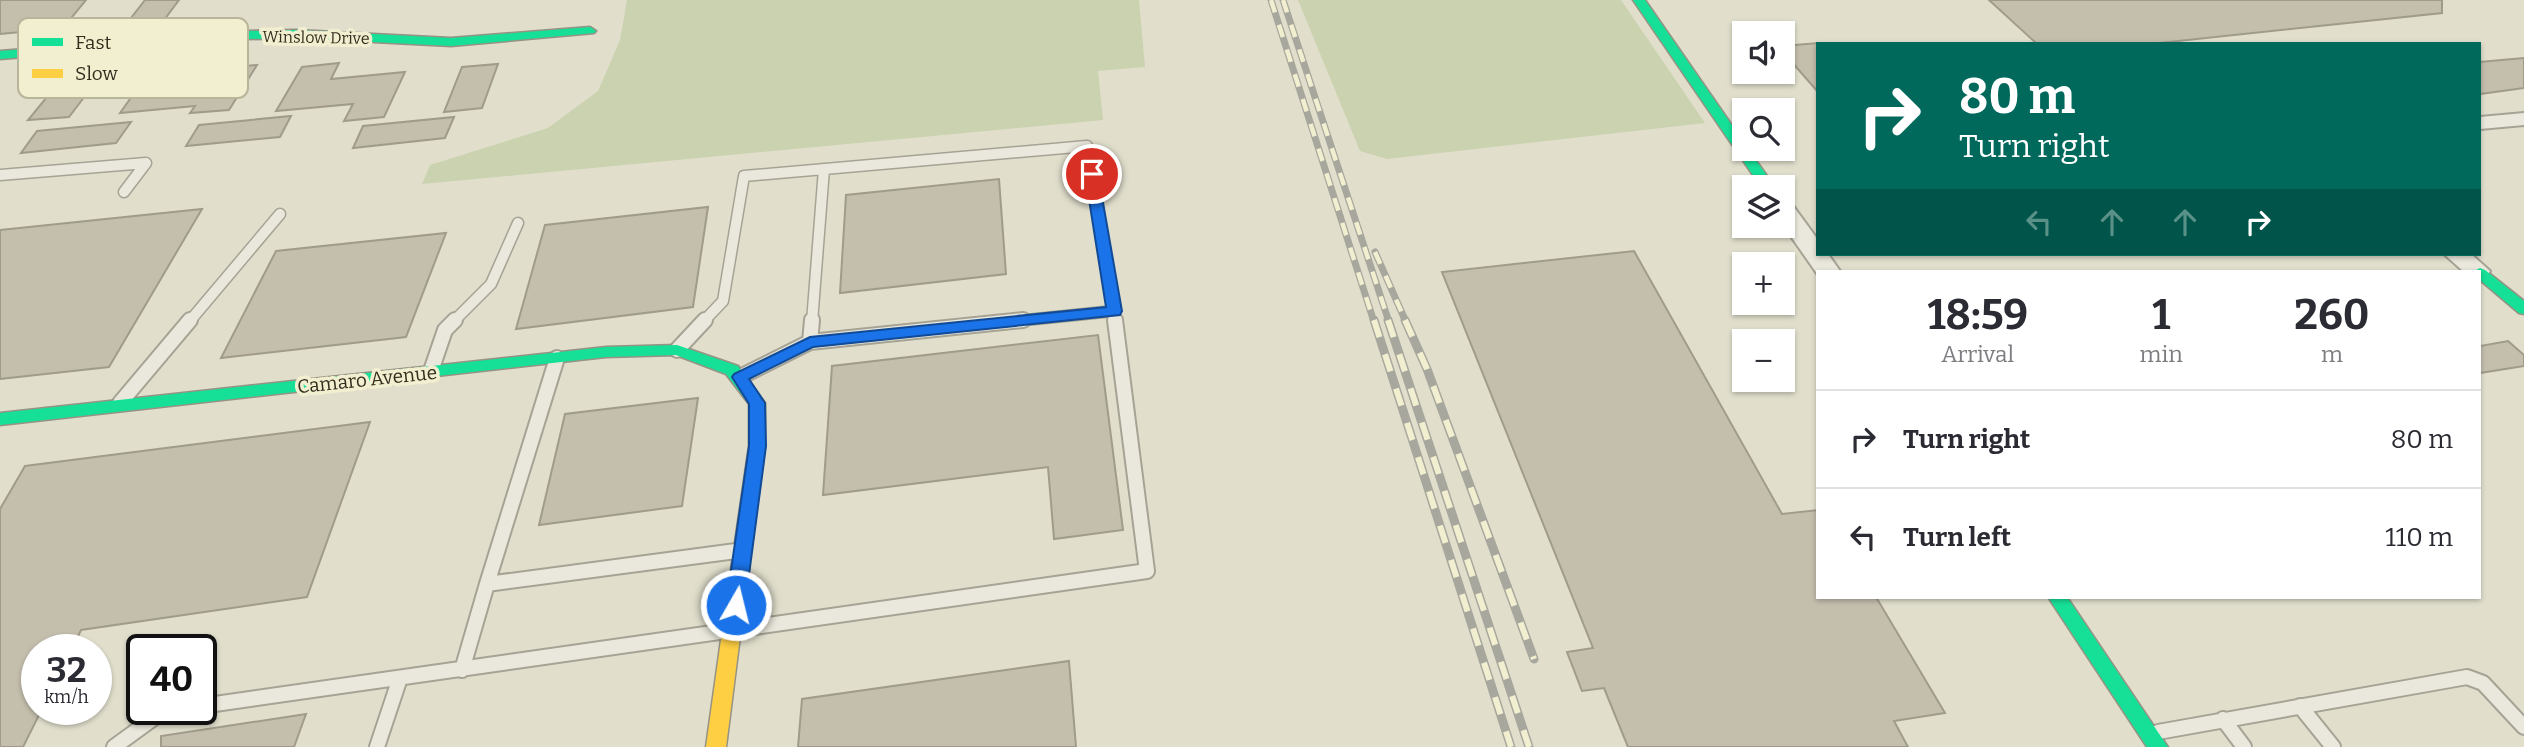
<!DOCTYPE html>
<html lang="en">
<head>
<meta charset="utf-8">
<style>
	:root { --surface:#fff; --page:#f7f7f7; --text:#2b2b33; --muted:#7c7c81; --line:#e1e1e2 }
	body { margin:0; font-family:Bitter,serif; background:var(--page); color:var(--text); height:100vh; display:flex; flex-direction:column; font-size:26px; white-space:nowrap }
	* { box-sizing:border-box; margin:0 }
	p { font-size:23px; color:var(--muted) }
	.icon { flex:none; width:38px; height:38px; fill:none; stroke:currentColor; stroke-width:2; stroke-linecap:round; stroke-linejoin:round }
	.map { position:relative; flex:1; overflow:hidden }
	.side { position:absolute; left:1816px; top:270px; width:665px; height:329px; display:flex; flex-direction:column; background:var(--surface); border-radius:0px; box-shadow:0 2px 5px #0004 }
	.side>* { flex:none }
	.banner { position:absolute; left:1816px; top:42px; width:665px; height:214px; border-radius:0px; box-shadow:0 2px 5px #0004; background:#00695c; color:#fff; overflow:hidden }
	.controls { position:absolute; left:1732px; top:21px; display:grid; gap:14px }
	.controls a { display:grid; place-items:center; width:63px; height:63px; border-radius:0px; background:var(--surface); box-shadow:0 2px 5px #0004; font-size:35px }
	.speed { position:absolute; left:21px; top:634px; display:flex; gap:14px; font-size:35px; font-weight:700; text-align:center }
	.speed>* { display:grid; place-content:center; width:91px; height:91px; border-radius:50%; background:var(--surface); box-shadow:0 2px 5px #0004; line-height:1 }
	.speed small { font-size:18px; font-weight:400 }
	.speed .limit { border:4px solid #111; border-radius:10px; background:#fff; color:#111 }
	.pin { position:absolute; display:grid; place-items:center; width:60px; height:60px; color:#fff; margin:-30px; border:4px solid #fff; border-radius:50%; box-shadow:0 2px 7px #0007 }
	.me { position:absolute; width:77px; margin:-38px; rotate:8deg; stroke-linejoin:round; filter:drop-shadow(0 0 5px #0008) }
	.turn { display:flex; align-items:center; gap:24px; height:147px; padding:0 28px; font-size:32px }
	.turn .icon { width:91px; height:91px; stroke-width:2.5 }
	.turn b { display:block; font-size:49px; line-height:60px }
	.lanes { display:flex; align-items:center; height:66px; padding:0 28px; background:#0003; justify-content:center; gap:35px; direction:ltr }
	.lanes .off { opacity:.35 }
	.eta { display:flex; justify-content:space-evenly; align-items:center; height:119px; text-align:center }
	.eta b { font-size:42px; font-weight:700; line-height:49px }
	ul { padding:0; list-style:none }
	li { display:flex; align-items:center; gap:21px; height:98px; padding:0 28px; border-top:2px solid var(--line) }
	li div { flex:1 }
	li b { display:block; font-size:26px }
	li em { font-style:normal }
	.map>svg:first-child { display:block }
	.green { fill:#cad2af }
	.building { fill:#c4bead; stroke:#a19b8b; stroke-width:2 }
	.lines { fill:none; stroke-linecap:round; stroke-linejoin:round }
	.lane-far1-casing { stroke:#a6a395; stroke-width:13 }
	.lane-casing { stroke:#a6a395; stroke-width:18 }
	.street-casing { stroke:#a6a395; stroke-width:4 }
	.fast-casing { stroke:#969384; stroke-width:3 }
	.slow-casing { stroke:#969384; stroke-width:3 }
	.lane-far1 { stroke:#eae8dc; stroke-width:10 }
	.lane { stroke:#eae8dc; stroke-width:14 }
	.street { fill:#eae8dc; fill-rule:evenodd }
	.fast { fill:#16e098; fill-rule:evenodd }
	.slow { fill:#ffcf43; fill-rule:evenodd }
	.rail-far1-casing { stroke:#a8a79d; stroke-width:7 }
	.rail-casing { stroke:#a8a79d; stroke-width:9 }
	.rail-far1 { stroke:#f2efd1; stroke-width:4.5; stroke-dasharray:13; stroke-linecap:butt }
	.rail { stroke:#f2efd1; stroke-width:6; stroke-dasharray:18; stroke-linecap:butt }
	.route { fill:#1a73e8; stroke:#114b97; stroke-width:2 }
	.labels { text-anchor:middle; stroke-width:7; stroke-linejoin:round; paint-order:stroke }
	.far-street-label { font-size:16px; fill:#332d1e; stroke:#f2efd1 }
	.street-label { font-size:19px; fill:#332d1e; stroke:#f2efd1 }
	.key { fill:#f2efd1; stroke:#b9b59b; stroke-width:2 }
	.key-label { font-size:19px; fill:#332d1e }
</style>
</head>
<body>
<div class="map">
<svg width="2524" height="747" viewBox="0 0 2524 747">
	<rect width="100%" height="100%" fill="#e1dfcc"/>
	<path class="green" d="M627,0H1139L1145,67L1098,71L1103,120L422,184L430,165L548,128L598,91L620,40Z
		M1298,0H1621L1705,123L1387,159L1360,151Z"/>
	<path class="building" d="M0,0H86L63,28L0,34Z
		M145,0H179L164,20L127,23Z
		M1989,0H2442V13L2150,44H2037Z
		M1818,43V92L1783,52V46Z
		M2524,58V88L2480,94V62Z
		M339,63L331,79L405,72L384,117L344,121L353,104L276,111L302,67Z
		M190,64L185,71L257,65L229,110L190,113L195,106L120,113L153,67Z
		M498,64L482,108L444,112L462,67Z
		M104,71L69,117L28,120L65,75Z
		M291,116L280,137L186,146L199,125Z
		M454,117L445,138L353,148L363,126Z
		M131,122L116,143L21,153L37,131Z
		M999,179L1006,274L840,293L846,195Z
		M708,207L693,307L516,329L545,225Z
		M202,209L109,367L0,379V230Z
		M446,233L406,337L221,358L276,251Z
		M1634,251L1782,514L1818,510V597H1876L1945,713L1894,721L1908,747H1628L1604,688L1582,691L1567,652L1593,648L1442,272Z
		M1098,335L1123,530L1054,539L1048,467L823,495L832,366Z
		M2508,341L2524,355V366L2480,373V346Z
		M698,398L682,506L539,525L565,414Z
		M370,422L307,597L81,630L72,649H37V709H42L23,747H0V509L25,466Z
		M1069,661L1076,747H798L802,699Z
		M306,714L294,747H161V736Z"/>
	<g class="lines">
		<g class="lane-far1-casing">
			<path id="lane-far1" d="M0,175L146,163L124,192
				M1114,311L1115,322
				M189,322L280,214
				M453,322L491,284L518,223
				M703,322L723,301L744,176L1087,146L1114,311L1006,322
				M812,322L824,169"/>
		</g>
		<g class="lane-casing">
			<path id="lane" d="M810,342L812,320
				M677,350L705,320
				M557,358L487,584L736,551
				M431,371L445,330L455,320
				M740,377L810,342L1023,320
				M120,403L190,320
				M462,670L487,584
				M201,706L1147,571L1115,320
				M2300,706L2333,747
				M2223,719L2244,747
				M2158,732L2467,677L2483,683L2524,727
				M114,747L162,712L183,709
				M377,747L400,678"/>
		</g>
		<g class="street-casing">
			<path id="street" d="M2524,113V125L2480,129V117Z
				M1783,201L1791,203L1818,240V254H1828L1840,271H1818V275L1783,225Z
				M2444,254H2471L2490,271L2487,277L2480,278V271H2463Z"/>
		</g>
		<g class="fast-casing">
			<path id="fast" d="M1633,0H1645L1745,144V149H1748L1775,187H1761Z
				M590,27L596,31L594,33L451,46L296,38L248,39L0,59V51L248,31L296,30L451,38Z
				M2480,268L2485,270L2524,301V314L2519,313L2480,280V271H2474Z
				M677,345L738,366L765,403V446L745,597L742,602L736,604L730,602L727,597L749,446V404L726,374L676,355L606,357L0,425V413L606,347Z
				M2048,597H2067L2168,747H2147Z"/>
		</g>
		<g class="slow-casing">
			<path id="slow" d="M736,590L742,592L745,597L726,747H706L727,597L730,592Z"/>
		</g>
		<use href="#lane-far1" class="lane-far1"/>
		<use href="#lane" class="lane"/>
		<use href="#street" class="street"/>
		<use href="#fast" class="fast"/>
		<use href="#slow" class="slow"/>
		<g class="rail-far1-casing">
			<path id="rail-far1" d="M1271,0L1374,322
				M1283,0L1389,322
				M1375,252L1406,322"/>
		</g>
		<g class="rail-casing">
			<path id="rail" d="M1374,320L1511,747
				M1388,320L1529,747
				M1405,320L1427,369L1534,659"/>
		</g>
		<use href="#rail-far1" class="rail-far1"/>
		<use href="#rail" class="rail"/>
	</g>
	<path class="route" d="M1092,170L1098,174L1122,311L1120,315L813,347L749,379L765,403L766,446L745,605L742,610L736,613L729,610L726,605L749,446V404L732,377L734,374L810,337L1106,307L1085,174Z"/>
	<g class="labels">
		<g class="far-street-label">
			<text transform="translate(316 37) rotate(1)" y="6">Winslow Drive</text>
		</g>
		<g class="street-label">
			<text transform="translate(367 379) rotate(-6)" y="7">Camaro Avenue</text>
		</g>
	</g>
	<rect x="18" y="18" width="230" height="80" rx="10" class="key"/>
	<rect x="32" y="38" width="31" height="8" fill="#16e098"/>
	<rect x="32" y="69" width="31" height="9" fill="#ffcf43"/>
	<g class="key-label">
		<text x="75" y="49">Fast</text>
		<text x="75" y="80">Slow</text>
	</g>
</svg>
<div class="controls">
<a><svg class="icon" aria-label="sound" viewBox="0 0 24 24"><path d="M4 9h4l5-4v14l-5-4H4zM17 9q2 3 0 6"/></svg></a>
<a><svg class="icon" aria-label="search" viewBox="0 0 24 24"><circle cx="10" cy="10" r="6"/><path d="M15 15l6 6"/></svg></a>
<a><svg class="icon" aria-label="layers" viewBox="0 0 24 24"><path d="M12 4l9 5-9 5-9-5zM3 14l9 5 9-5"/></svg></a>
<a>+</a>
<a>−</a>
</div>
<div class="speed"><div>32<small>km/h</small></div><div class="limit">40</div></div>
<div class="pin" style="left:1092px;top:174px;background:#d93025"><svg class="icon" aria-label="arrive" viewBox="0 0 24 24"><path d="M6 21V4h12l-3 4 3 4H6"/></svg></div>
<svg class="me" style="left:736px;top:605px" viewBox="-20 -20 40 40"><circle r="17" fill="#1a73e8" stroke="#fff" stroke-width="3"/><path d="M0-11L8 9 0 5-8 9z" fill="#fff"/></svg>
<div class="banner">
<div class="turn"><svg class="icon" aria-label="right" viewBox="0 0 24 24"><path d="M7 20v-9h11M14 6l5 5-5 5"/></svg><div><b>80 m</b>Turn right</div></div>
<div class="lanes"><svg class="icon off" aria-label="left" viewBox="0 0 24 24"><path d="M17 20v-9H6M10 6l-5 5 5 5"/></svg><svg class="icon off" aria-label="ahead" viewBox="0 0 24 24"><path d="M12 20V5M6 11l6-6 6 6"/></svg><svg class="icon off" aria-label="ahead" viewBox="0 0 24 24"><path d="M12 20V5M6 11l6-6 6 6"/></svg><svg class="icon" aria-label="right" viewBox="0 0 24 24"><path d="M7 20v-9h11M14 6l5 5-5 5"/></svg></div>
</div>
<section class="side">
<div class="eta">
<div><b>18:59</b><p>Arrival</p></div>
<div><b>1</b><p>min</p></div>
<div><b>260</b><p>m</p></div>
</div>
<ul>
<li><svg class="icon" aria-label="right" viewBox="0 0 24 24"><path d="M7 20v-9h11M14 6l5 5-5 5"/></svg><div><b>Turn right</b></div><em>80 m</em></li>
<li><svg class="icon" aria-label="left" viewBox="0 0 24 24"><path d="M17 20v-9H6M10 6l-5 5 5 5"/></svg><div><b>Turn left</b></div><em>110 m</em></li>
</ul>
</section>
</div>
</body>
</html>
